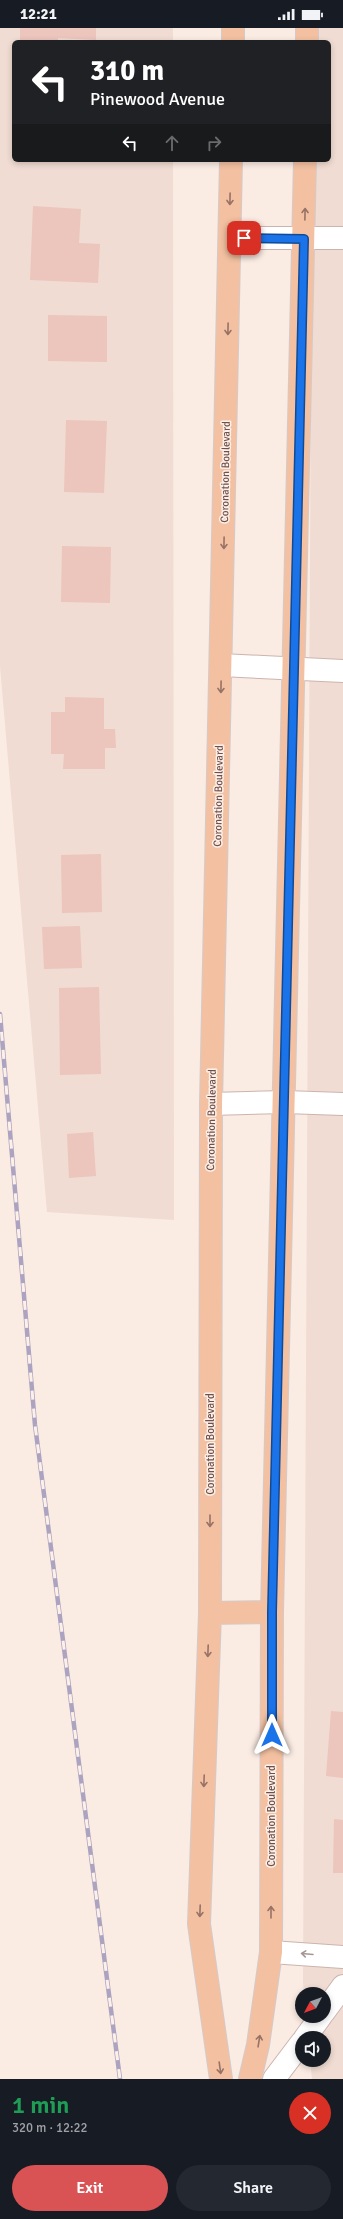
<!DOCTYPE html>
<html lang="en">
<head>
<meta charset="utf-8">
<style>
	:root { --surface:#171b24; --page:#242831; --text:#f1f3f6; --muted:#9ea1a6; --accent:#d95355 }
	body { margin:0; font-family:Signika,sans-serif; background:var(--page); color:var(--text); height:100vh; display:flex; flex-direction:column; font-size:15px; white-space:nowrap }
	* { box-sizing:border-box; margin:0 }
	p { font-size:13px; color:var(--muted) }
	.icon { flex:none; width:22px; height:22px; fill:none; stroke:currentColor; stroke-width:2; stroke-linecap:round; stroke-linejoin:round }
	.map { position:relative; height:2051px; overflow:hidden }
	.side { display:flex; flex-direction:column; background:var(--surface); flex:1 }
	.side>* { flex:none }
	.top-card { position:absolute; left:12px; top:12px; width:319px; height:122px; border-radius:6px; box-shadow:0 2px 6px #0003; background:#202124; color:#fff; overflow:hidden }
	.needle { width:26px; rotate:229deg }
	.buttons { position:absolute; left:295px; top:1959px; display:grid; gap:8px }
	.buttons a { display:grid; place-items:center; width:36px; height:36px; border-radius:50%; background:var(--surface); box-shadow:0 2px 6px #0003; font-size:20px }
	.pin { position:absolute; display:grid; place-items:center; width:34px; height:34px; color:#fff; margin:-17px; border-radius:8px; box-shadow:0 2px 6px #0006 }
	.me { position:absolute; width:44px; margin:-22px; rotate:0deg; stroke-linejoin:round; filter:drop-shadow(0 0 3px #0008) }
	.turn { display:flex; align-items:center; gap:14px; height:84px; padding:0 12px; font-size:18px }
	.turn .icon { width:52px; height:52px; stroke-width:2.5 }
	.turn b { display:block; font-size:28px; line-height:34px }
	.lanes { display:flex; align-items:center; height:38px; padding:0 12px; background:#0003; justify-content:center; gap:20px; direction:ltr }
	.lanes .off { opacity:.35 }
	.round { display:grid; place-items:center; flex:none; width:42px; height:42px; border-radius:21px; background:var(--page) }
	.headline { display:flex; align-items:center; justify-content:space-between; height:68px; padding:0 12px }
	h1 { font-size:24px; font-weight:600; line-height:30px; color:#1e9e55 }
	.button { display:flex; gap:8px; margin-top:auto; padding:8px 12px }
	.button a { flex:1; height:46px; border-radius:24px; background:var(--accent); color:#fff; font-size:16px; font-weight:600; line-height:46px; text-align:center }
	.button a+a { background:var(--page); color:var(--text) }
	.status { display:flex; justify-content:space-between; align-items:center; height:28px; padding:0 20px; background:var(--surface); direction:ltr }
	.status svg { height:11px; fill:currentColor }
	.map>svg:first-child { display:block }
	.residential { fill:#f0dcd2 }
	.building { fill:#ecc5bd }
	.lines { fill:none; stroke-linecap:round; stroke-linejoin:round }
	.minor-casing { stroke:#ccb4ae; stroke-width:24 }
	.major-casing { stroke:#d4cac9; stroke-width:24 }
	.minor { stroke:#fff; stroke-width:22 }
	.major { stroke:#f3c1a1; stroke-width:22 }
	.rail-casing { stroke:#aca3c1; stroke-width:4.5 }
	.rail { stroke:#fdf0e8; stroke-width:3; stroke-dasharray:9; stroke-linecap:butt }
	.oneway { stroke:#977266 }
	.oneway2 { stroke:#a99694 }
	.route-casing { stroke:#114b97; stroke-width:10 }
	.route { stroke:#1a73e8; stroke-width:7 }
	.labels { text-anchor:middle; stroke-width:3; stroke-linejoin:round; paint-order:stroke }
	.street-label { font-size:11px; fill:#6f504c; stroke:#fdf0e8 }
</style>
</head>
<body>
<div class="status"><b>12:21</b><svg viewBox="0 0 49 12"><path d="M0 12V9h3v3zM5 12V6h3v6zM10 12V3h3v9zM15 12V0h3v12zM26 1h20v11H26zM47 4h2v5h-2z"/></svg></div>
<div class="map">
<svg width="343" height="2051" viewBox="0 0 343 2051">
	<rect width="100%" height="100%" fill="#faebe3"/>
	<path class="residential" d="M0,0H173V14H14V132H173L174,1192L47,1184L0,638Z
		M313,0H343V2051H312L310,2032H324V2010H308L306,1988H324V1966H304L303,1954L312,132H329V14H313Z"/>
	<path class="building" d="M20,0H96V12L58,10V14H20Z
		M33,178L81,181L79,215L100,216L98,255L30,252Z
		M48,287L107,288V334L48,333Z
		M66,392L107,393L104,465L64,464Z
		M62,518L111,519L110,575L61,574Z
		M65,669L104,670V701H115L116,720H105V741H63L64,726H51V684H65Z
		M101,826L102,884L62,885L61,827Z
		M80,898L82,940L44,941L42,899Z
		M99,959L101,1046L60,1047L59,960Z
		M93,1104L96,1148L69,1150L67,1106Z
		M331,1683L343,1684V1750L326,1748Z
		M334,1791L343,1792V1845H333Z"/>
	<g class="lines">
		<g class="minor-casing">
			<path id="minor" d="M230,210H343
				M221,637L343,643
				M211,1076L285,1074L343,1076
				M271,1924L343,1929
				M324,1984L343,1958
				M305,2010L321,1988
				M274,2051L302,2014"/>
		</g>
		<g class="major-casing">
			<path id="major" d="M233,14V0
				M307,14V0
				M210,1585L272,1584
				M221,2051L199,1896L210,1585L211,1076L231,132
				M250,2051L258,2017L271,1924L272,1584L305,132"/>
		</g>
		<use href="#minor" class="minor"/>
		<use href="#major" class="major"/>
		<g class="rail-casing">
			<path id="rail" d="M0,986L35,1397L120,2051"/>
		</g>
		<use href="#rail" class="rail"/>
	</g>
	<defs><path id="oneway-shaft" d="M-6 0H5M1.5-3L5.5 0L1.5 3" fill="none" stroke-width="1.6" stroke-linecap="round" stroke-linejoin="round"/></defs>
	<g class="oneway">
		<use href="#oneway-shaft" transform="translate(230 171) rotate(91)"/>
		<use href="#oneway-shaft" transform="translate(305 186) rotate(-89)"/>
		<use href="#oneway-shaft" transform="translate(228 301) rotate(91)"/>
		<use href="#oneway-shaft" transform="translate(224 515) rotate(91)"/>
		<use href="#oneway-shaft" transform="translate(221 659) rotate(91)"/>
		<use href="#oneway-shaft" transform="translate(210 1493) rotate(90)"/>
		<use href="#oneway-shaft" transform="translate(208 1623) rotate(92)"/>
		<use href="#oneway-shaft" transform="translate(204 1753) rotate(92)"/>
		<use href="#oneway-shaft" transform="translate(200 1883) rotate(92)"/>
		<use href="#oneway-shaft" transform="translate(271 1884) rotate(-90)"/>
		<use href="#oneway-shaft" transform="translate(259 2013) rotate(-81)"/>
		<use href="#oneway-shaft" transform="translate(220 2040) rotate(82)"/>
	</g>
	<use class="oneway2" href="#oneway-shaft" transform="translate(307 1926) rotate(-175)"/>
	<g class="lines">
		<g class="route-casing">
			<path id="route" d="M244,210L304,211L272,1584V1707"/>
		</g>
		<use href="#route" class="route"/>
	</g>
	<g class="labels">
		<g class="street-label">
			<text transform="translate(225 444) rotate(-89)" y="4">Coronation Boulevard</text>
			<text transform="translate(218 768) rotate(-89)" y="4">Coronation Boulevard</text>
			<text transform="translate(211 1092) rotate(-89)" y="4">Coronation Boulevard</text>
			<text transform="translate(210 1416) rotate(-90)" y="4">Coronation Boulevard</text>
			<text transform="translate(271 1788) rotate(-90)" y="4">Coronation Boulevard</text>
		</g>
	</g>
</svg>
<div class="buttons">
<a><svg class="needle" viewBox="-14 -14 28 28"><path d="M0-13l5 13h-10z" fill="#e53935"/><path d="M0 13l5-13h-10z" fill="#9ea1a6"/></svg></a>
<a><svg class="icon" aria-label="sound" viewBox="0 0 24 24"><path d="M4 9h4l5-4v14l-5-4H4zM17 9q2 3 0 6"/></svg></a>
</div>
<div class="pin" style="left:244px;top:210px;background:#d93025"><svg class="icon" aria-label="arrive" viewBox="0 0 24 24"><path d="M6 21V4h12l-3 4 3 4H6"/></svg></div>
<svg class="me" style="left:272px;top:1707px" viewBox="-20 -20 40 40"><path d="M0-17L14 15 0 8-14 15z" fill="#1a73e8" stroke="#fff" stroke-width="4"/></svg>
<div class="top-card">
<div class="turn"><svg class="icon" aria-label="left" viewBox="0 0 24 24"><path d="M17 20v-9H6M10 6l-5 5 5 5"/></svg><div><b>310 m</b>Pinewood Avenue</div></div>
<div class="lanes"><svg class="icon" aria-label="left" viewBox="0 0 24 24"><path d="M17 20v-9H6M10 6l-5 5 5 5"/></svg><svg class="icon off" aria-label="ahead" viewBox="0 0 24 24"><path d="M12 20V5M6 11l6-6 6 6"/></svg><svg class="icon off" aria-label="right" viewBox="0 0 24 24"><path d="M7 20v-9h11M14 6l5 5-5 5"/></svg></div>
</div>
</div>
<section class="side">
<div class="headline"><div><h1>1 min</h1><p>320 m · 12:22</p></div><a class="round" style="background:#d93025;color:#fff"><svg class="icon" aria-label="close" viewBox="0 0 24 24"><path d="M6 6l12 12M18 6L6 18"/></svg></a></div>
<div class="button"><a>Exit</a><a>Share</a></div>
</section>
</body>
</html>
